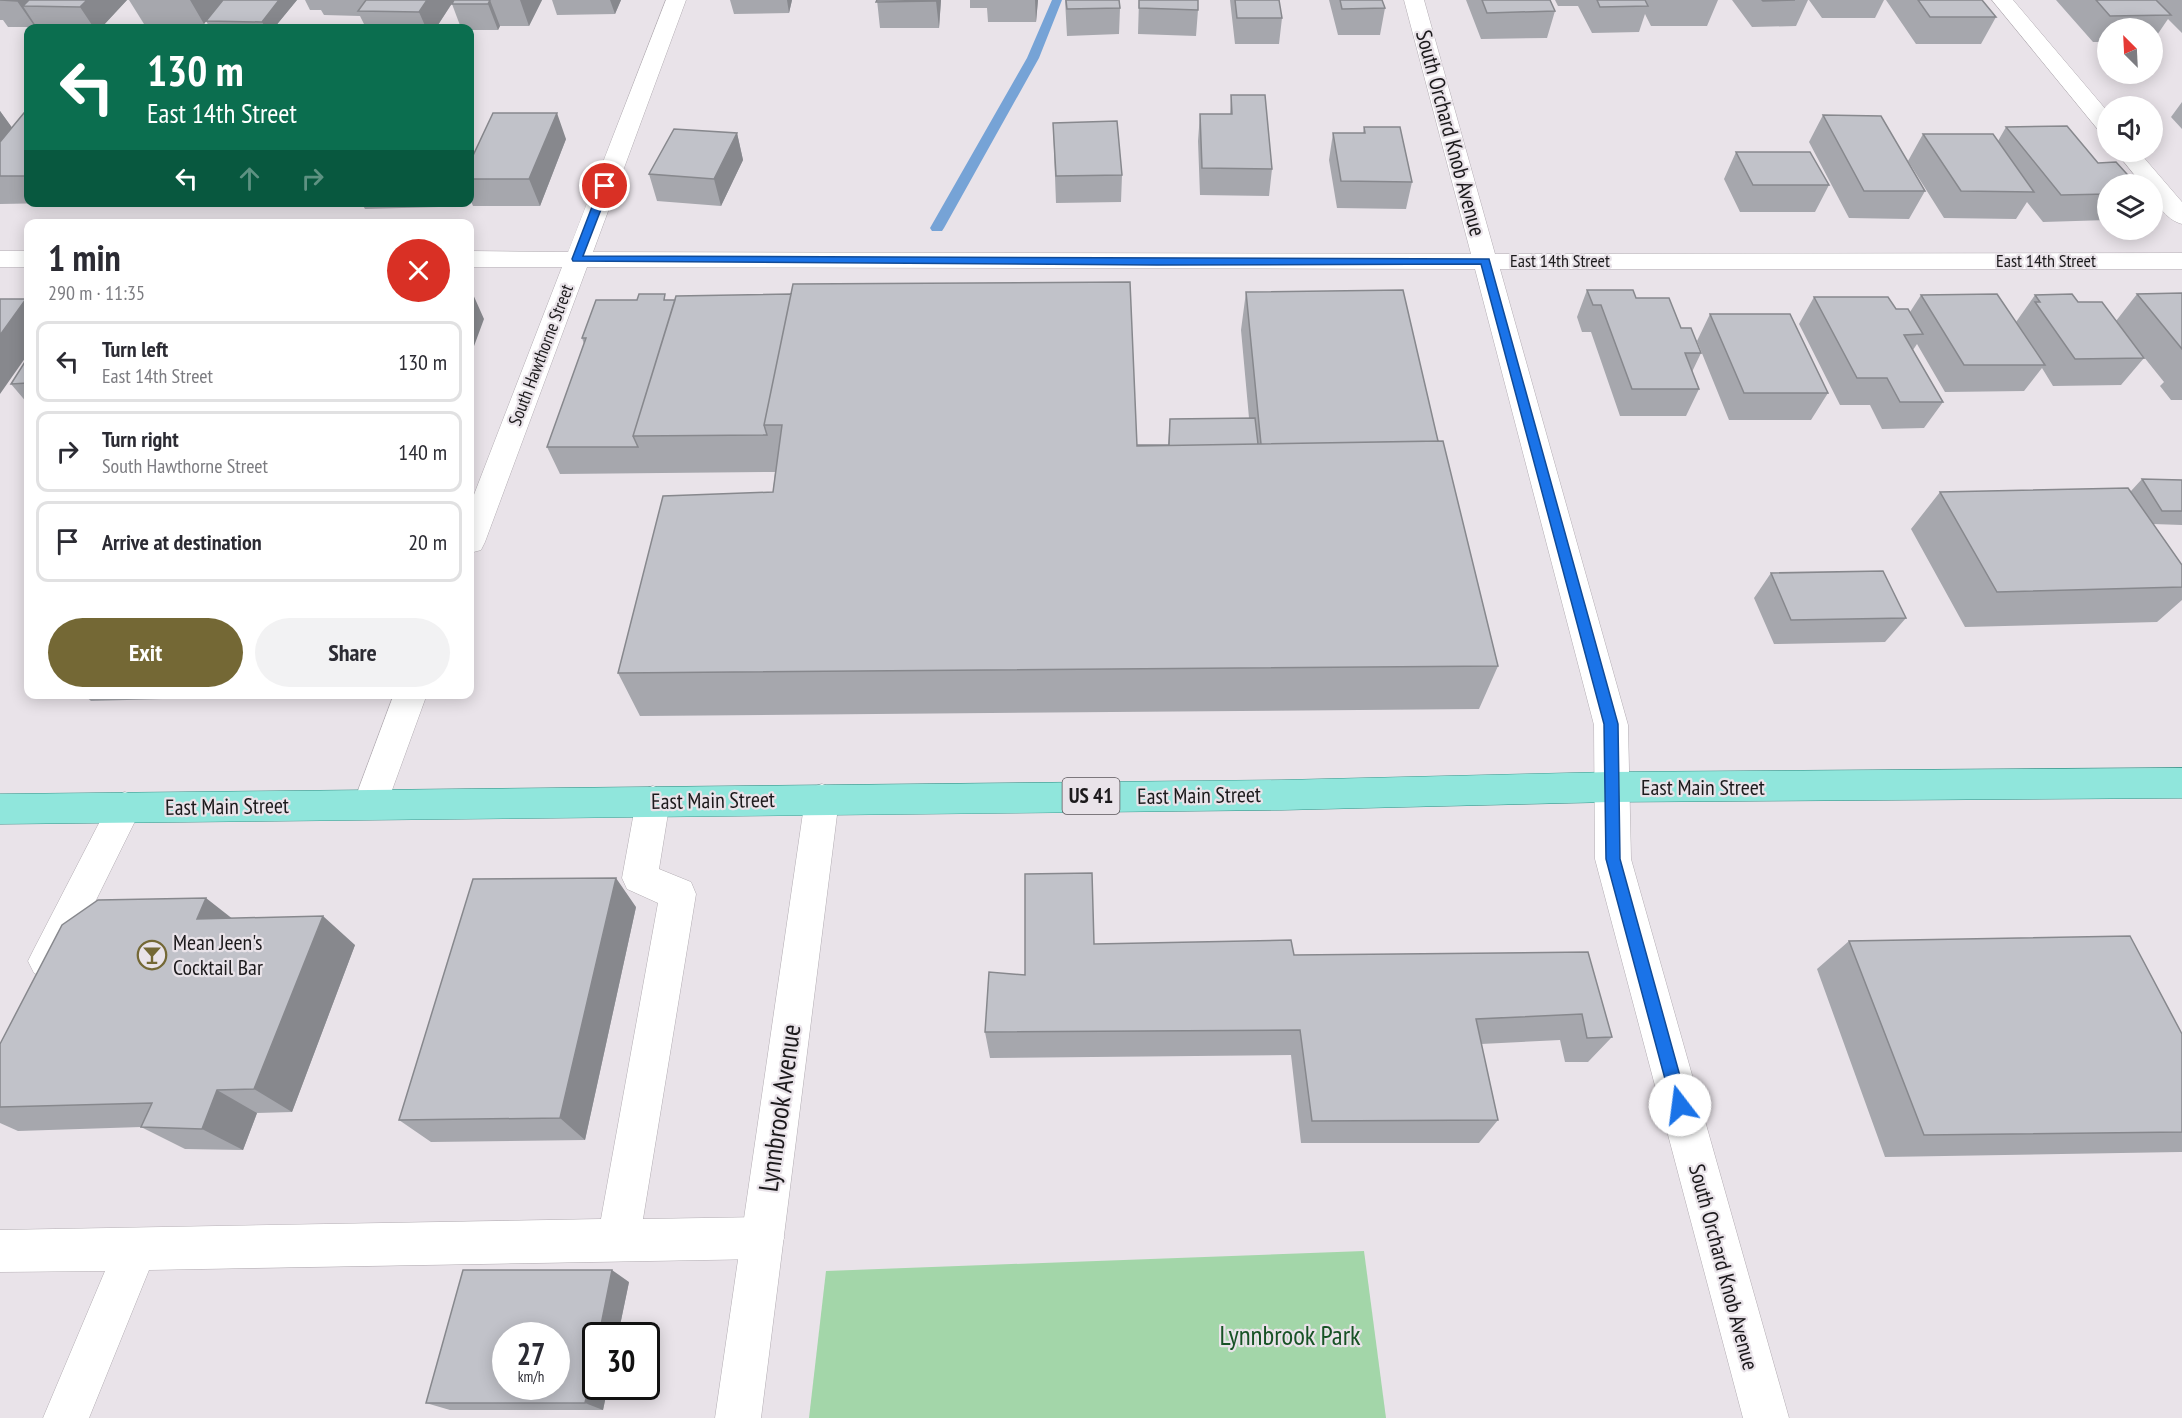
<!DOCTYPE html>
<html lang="en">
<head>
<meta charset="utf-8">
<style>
	:root { --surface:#fff; --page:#f2f2f3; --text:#2b2b33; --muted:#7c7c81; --line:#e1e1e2; --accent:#746835 }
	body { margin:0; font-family:"PT Sans Narrow",sans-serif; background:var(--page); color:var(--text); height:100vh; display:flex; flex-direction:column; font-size:22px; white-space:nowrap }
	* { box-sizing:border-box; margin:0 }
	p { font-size:20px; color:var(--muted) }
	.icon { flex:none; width:33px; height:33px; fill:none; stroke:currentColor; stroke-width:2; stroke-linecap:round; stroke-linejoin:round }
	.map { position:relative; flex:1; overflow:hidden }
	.details { position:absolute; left:24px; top:219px; width:450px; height:480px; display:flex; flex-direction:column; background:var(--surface); border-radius:12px; box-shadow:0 3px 15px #0003 }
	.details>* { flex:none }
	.top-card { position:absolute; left:24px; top:24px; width:450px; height:183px; border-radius:12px; box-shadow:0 3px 15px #0003; background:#0b6e4f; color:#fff; overflow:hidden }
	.needle { width:39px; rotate:336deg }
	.buttons { position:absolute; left:2097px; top:18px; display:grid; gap:12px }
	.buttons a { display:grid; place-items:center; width:66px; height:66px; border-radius:50%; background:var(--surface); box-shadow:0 3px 15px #0003; font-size:30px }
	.speed { position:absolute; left:492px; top:1322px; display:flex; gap:12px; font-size:30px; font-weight:700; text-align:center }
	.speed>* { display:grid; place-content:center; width:78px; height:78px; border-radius:50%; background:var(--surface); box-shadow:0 3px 15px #0003; line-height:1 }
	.speed small { font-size:15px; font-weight:400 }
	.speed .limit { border:3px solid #111; border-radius:9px; background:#fff; color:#111 }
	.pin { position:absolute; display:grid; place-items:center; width:51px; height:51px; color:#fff; margin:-26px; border:3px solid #fff; border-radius:50%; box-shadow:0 2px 6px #0007 }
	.me { position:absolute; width:66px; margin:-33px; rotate:345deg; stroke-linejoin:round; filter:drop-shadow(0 0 4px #0008) }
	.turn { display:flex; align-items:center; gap:21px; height:126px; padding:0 24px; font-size:27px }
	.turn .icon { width:78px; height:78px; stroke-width:2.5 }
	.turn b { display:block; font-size:42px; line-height:51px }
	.lanes { display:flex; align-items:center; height:57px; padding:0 24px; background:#0003; justify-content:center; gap:30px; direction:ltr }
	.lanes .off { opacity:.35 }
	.round { display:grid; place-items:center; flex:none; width:63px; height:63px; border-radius:32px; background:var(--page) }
	.headline { display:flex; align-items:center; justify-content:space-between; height:102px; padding:0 24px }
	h1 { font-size:36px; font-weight:600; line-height:45px }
	.action { display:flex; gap:12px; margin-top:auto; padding:12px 24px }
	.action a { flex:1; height:69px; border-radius:36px; background:var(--accent); color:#fff; font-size:24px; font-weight:600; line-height:69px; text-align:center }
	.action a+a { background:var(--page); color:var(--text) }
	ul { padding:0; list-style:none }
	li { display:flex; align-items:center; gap:18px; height:81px; margin:0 12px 9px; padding:0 12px; border:3px solid var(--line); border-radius:12px }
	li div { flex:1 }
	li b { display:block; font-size:22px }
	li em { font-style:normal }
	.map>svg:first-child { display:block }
	.green { fill:#a3d6a9 }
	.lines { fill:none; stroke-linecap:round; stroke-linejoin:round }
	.stream { fill:#76a3d6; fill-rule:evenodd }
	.service-casing { stroke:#b3adb3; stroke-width:1 }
	.minor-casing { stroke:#b3adb3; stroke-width:1 }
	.primary-casing { stroke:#37948a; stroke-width:1 }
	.service { fill:#fff; fill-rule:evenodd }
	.minor { fill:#fff; fill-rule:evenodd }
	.primary { fill:#90e6dc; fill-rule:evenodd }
	.wall { fill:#a6a7ad }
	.shaded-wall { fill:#87888d }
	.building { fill:#c1c2c9; stroke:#87888d; stroke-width:1.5; fill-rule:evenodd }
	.route { fill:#1a73e8; stroke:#114b97; stroke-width:1.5 }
	.labels { text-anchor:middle; stroke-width:4.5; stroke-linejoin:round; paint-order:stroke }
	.far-street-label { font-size:18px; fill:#1c1a1c; stroke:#e9e3e9 }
	.shield { fill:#e9e3e9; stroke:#5a565a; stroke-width:1.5 }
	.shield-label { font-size:21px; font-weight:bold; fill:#1c1a1c }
	.street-label { font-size:22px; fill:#1c1a1c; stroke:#e9e3e9 }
	.poi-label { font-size:22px; fill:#1c1a1c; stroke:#e9e3e9; text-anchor:start }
	.near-street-label { font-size:27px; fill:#1c1a1c; stroke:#e9e3e9 }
	.near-park-label { font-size:27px; fill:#175225; stroke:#e9e3e9 }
</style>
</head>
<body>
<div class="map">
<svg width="2182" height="1418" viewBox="0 0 2182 1418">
	<rect width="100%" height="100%" fill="#e9e3e9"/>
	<path class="green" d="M1364,1251L1386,1418H809L826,1271Z"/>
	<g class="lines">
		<path class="stream" d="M1052,0H1062L1039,58L944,228L942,231H932L930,228L1027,58Z"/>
		<g class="service-casing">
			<path id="service" d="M653,786L665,790L670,801L659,869L691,882L696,894L643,1219L763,1217L778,1223L784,1238L778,1253L763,1259L149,1270L89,1418H43L105,1271L0,1272V1230L601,1219L658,903L627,889L622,878L636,801L641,790Z"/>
		</g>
		<g class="minor-casing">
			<path id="minor" d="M666,0H686L593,252L1471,254L1404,0H1424L1495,254L2182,253V269H1500L1628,725L1631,859L1789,1418H1743L1595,859L1594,725L1475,269L587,267L485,542L481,550L470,553V505L562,267H470V251L568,252Z
				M1992,0H2013L2108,112V134L2100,132Z
				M2116,152H2139L2182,202V224C2166,220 2152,201 2152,184H2142Z
				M0,251H28V267H0Z
				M394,694H427L387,804L382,815L370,819L358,815L353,804Z
				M822,784L834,788L839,799L761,1418H715L805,799L810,788Z
				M125,792L137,796L142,807L60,973L47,979L34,973L28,961L34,949L113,796Z"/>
		</g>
		<g class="primary-casing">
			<path id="primary" d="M2182,768V798L1611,802L1282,810L0,824V794L1282,780L1611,772Z"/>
		</g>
		<use href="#service" class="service"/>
		<use href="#minor" class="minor"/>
		<use href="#primary" class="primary"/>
	</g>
	<path class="wall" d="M0,0H127L101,28H38L36,26L35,27H8L3,20H0Z
		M129,0H297L274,28H210L206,21L204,24H144Z
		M305,0H542L529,26H500L498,30H470V28H461L452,4L453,2L436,28H366L360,16L324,15L321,10H310Z
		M552,0H621L615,14L557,15Z
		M730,0H792L789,13L734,14Z
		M877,0H941L939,28H880Z
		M970,0H1038L1036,22H988L987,8H970Z
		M1065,0H1119L1120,8L1119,34L1067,36Z
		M1139,0L1198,10L1196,36L1138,34Z
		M1230,0H1279L1282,18L1279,44H1235Z
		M1329,0H1382L1385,8L1380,35H1338Z
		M1466,0H1550L1555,11L1547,38L1481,39Z
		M1555,0H1718L1707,26H1651L1645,14L1639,32L1592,33L1578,6H1558Z
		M1732,0H1808L1796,26L1752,27Z
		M1809,0H1884L1875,18H1822Z
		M1886,0H1982L1996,17L1981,44H1916Z
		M2056,0H2182V33L2168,19L2153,41L2152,28H2108V42H2093Z
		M1231,95L1272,169L1269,196L1200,195L1198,141L1200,114H1230Z
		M2182,102V129L2171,117Z
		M28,108V202L54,203L0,204V111L12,128Z
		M1823,115L1925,191L1909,219L1849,218L1809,142Z
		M1053,123L1122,175L1121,202L1056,203Z
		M1364,127L1412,182L1406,209L1337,208L1329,160L1333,133H1363Z
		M2006,127L2108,184V220L2043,222L2027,202L2016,219L1944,218L1908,161L1923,134L1998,141Z
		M737,133L743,160L721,206L657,201L649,174Z
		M566,139L540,206H473L470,199V162Z
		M1736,152L1829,185L1815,212H1740L1724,179Z
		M84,202H143V203Z
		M361,202H441L439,207L365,209Z
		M1587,290L1636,298L1681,328L1701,353L1692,372L1699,389L1686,416H1620L1591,332H1582L1577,317Z
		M1246,292L1438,441L1498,666L1479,709L640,716L618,673L773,492L775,472L560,474L547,447L584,344L582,338L667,300L1137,445H1168L1170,419L1249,418L1241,330Z
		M2182,293V400H2171L2160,386L2164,382L2127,336L2144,358L2121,385L2053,386L2042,368L2024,391L1945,392L1917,344L1913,350L1943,402L1924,428L1882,429L1870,405H1840L1799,324L1814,297L1910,312L1921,295L2016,322L2035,295L2078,302L2116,321L2137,294Z
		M1710,314L1828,393L1811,420H1729L1697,341Z
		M28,357V404L11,384Z
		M2142,479L2182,480V525L2153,524L2182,565V600L2157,622L1965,627L1911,529L1940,492L2131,491Z
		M1771,573L1906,618L1885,642L1774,644L1754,598Z
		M83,694H200L198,698L91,701Z
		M636,907L585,1140L431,1142L399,1120Z
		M233,918L355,945L292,1112L257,1113L243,1150L185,1149L141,1127L18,1131L0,1123V1044Z
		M1849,941L2182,1034V1152H2180L1885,1157L1817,969Z
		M1094,944L1294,955L1588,952L1612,1037L1588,1062H1565L1560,1040L1481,1044L1498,1120L1479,1143H1301L1291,1055L990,1058L985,1032L1025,975Z
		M629,1282L618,1335H596V1386H608L603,1410H450L426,1403Z"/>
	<path class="shaded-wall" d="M18,0H62L23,6L36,26L35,27L17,1Z
		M87,0H127L101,28H94L80,7Z
		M190,0H223L204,24Z
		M279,0H297L274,28H266L262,22Z
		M427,0H454L436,28H426L419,12Z
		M490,0L500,26L498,30L488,4Z
		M520,0H542L529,26Z
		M610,0H621L615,14Z
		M787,0H792L789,13Z
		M936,0H941L939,28L936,1Z
		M1035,0H1038L1036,22Z
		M0,111L16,133L0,153Z
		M557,113L566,139L540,206L529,179Z
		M737,133L743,160L721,206L714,179Z
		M472,292L484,319L470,357V297Z
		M26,299L28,302V354L0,394V335Z
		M616,878L636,907L585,1140L560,1118Z
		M206,898L243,927L197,919Z
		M323,916L355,945L292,1112L254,1089Z
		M217,1090L257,1113L243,1150L202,1129Z
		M612,1270L629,1282L618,1335H599Z
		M596,1351V1386H608L603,1410L585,1403Z"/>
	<path class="building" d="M0,0H18L17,1Z
		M29,0H87L80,7L23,6Z
		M223,0H279L262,22L206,21Z
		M366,0H427L419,12L358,11Z
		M454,0H490L488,4H452Z
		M877,0H936V1L876,2Z
		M1066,0H1119L1120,8L1067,9Z
		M1139,0H1198V10L1139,8Z
		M1235,0H1279L1282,18H1237Z
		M1340,0H1382L1385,8L1342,9Z
		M1482,0H1550L1555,11L1487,13Z
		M1597,0H1645L1648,6L1600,7Z
		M1762,0H1795L1763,1Z
		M1918,0H1982L1996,17H1930Z
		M2096,0H2156L2171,15L2110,16Z
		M1231,95H1265L1272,169L1202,168L1200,114H1232Z
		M28,108V176H0V142Z
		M493,113H557L529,179H470V162Z
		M1823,115L1881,116L1925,191H1864Z
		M1117,121L1122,175L1056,176L1053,123Z
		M2067,126L2098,163L2116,162L2136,184H2108V194L2061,195L2006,127Z
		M1364,127H1400L1412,182L1341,181L1333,133H1365Z
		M674,129L737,133L714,179L649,174Z
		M1923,134H1993L2034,192L1961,191Z
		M1736,152H1810L1829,185H1753Z
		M1130,282L1137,446L1443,441L1498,666L618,673L663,496L773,492L782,425H764L793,284Z
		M1403,290L1438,441L1261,444L1246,292Z
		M1587,290H1633L1636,298H1669L1681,328H1691L1701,353H1685L1699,389H1632L1601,305H1593Z
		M2182,293V349L2137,294Z
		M639,294H665L664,300H675L633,436L638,447H547L586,338H582L596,300H637Z
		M791,294L764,425L767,435L633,436L676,296Z
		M1997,294L2045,365H1964L1921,295Z
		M2072,294L2078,302H2102L2144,358L2075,359L2035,302H2040L2035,295Z
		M1814,297H1888L1896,309H1908L1923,334L1904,335L1943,402H1900L1887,378H1857Z
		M0,299H26L0,335Z
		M1710,314H1790L1828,393H1744Z
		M28,357V383L11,384Z
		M1255,418L1258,444L1137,446V445H1169L1170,419Z
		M2142,479L2182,480V511H2162Z
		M2128,488L2182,565V587L1997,592L1940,492Z
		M1883,571L1906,618L1791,620L1771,573Z
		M1092,873L1094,944L1291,940L1294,955L1588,952L1612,1037L1587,1038L1582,1014L1476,1019L1498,1120L1312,1121L1300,1030L985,1032L989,972L1025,975V874Z
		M616,878L560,1118L399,1120L473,879Z
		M206,898L197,919L323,916L254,1089L217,1090L202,1129L141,1127L152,1103L0,1107V1044L62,925L98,900Z
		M2130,936L2182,1034V1132L1924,1135L1849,941Z
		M463,1270H612L599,1335H596V1351L585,1403H426ZM506,1335H556V1386H506Z"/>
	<path class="route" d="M605,183L610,186L583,256L1489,259L1618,724L1620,859L1688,1105L1686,1111L1680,1113L1674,1111L1672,1105L1606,859L1604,724L1481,264L1157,265L573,261L572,259L600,186Z"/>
	<defs>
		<g id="bar-ring" transform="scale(1.5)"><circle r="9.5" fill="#e9e3e9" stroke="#746835" stroke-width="1.5"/><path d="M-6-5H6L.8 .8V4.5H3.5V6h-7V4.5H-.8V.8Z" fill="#746835"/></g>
	</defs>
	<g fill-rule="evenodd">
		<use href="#bar-ring" x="152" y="955"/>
	</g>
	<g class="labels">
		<g class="far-street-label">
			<text x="1560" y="267">East 14th Street</text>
			<text x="2046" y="267">East 14th Street</text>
			<text transform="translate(541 355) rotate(-69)" y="6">South Hawthorne Street</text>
		</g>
		<rect class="shield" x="1062.5" y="778" width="57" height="36" rx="4.5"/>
		<g class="shield-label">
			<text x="1091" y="803">US 41</text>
		</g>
		<g class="street-label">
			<text transform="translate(1451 133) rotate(75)" y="8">South Orchard Knob Avenue</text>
			<text x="1703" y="795">East Main Street</text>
			<text transform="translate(1199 795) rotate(-1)" y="8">East Main Street</text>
			<text transform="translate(713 800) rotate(-1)" y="8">East Main Street</text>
			<text transform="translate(227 806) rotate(-1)" y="8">East Main Street</text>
			<text transform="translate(1724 1267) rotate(75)" y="8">South Orchard Knob Avenue</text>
		</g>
		<g class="poi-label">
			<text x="173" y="950">Mean Jeen's<tspan x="173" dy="25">Cocktail Bar</tspan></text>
		</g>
		<g class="near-street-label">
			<text transform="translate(780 1108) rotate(-82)" y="9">Lynnbrook Avenue</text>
		</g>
		<g class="near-park-label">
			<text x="1290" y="1345">Lynnbrook Park</text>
		</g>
	</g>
</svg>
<div class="buttons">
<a><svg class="needle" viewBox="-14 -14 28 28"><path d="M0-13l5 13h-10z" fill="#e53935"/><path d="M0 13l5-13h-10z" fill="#7c7c81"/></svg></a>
<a><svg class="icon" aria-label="sound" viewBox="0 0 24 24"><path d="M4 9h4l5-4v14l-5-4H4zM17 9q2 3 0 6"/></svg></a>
<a><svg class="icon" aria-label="layers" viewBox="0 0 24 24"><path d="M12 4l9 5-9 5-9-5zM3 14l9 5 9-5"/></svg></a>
</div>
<div class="speed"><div>27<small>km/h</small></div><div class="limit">30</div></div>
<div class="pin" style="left:605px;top:186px;background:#d93025"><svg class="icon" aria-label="arrive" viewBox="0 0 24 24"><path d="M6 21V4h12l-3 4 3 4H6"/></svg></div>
<svg class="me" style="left:1680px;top:1105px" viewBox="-20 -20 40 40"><circle r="19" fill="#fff"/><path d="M0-13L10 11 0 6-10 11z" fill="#1a73e8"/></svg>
<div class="top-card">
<div class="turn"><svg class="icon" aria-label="left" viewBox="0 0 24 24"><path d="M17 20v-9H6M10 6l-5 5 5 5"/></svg><div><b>130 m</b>East 14th Street</div></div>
<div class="lanes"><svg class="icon" aria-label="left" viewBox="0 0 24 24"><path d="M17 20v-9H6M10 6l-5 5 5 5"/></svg><svg class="icon off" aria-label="ahead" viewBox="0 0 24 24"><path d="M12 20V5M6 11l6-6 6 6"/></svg><svg class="icon off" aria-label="right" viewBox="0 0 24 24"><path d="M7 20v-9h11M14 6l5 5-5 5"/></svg></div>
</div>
<section class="details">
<div class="headline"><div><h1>1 min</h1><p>290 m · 11:35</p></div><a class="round" style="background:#d93025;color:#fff"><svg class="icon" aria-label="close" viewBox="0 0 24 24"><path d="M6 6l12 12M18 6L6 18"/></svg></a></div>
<ul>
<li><svg class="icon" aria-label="left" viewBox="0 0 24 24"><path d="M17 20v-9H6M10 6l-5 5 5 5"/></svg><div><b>Turn left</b><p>East 14th Street</p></div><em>130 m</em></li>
<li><svg class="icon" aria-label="right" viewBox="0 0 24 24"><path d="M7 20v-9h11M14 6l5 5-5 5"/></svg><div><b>Turn right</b><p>South Hawthorne Street</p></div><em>140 m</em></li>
<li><svg class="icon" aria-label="arrive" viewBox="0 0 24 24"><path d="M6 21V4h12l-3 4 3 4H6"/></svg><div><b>Arrive at destination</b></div><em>20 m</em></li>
</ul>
<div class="action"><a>Exit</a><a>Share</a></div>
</section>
</div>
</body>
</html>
